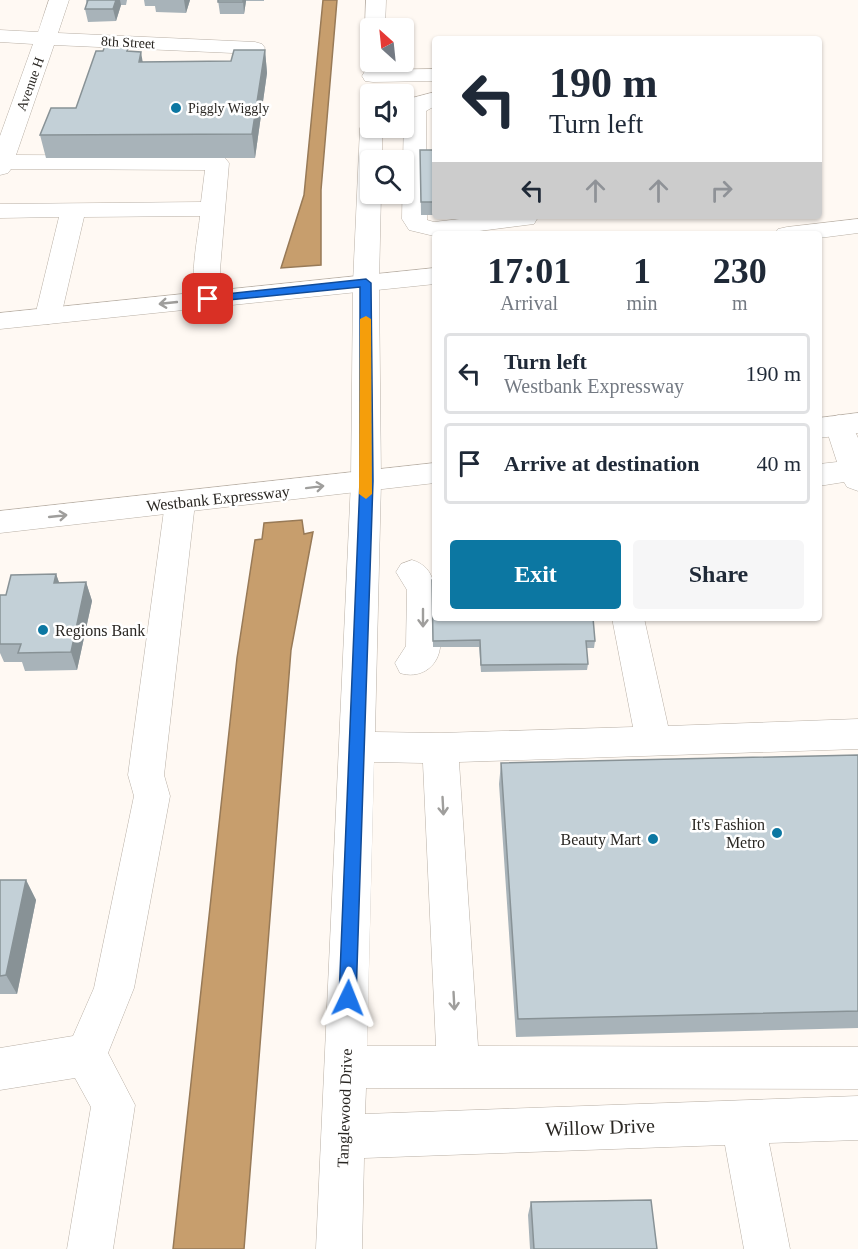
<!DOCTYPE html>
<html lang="en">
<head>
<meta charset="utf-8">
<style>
	:root { --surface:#fff; --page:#f6f6f7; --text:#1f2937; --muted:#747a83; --line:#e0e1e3; --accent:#0c77a2 }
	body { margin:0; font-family:"Times New Roman",serif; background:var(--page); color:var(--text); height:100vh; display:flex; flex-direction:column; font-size:22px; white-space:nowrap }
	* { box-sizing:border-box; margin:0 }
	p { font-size:20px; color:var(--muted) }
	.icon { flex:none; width:33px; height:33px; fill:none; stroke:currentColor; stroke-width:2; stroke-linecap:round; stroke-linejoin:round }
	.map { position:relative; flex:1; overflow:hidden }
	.drawer { position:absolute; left:432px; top:231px; width:390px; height:390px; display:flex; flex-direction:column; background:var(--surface); border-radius:6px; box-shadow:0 2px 4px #0004 }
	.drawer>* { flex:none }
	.guide { position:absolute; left:432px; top:36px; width:390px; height:183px; border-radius:6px; box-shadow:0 2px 4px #0004; background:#fff; color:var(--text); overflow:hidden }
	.needle { width:39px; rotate:333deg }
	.fabs { position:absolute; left:360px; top:18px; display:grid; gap:12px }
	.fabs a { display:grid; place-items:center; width:54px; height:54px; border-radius:6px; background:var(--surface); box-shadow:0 2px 4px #0004; font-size:30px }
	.pin { position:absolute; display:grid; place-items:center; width:51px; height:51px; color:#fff; margin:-26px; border-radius:12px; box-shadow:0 3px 9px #0006 }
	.me { position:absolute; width:66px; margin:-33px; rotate:2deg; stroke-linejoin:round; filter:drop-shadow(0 0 4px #0008) }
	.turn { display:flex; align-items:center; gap:21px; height:126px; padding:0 18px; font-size:27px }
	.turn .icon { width:78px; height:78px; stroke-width:2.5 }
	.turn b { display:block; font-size:42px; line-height:51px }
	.lanes { display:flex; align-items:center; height:57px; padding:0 18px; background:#0003; justify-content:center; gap:30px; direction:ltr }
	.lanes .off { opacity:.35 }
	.eta { display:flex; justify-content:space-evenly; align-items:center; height:102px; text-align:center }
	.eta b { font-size:36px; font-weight:600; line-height:42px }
	.cta { display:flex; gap:12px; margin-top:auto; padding:12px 18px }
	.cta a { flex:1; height:69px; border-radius:6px; background:var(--accent); color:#fff; font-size:24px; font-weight:600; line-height:69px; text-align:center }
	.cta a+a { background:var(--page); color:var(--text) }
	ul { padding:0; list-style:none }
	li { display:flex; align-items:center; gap:18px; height:81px; margin:0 12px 9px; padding:0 6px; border:3px solid var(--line); border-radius:6px }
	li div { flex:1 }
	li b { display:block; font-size:22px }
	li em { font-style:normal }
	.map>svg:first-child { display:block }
	.water { fill:#c79e6d; stroke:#987a57; stroke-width:1.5 }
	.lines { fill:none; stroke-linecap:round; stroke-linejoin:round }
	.minor-casing { stroke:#b9b0a6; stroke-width:1 }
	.highway-casing { stroke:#b9b0a6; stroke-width:1 }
	.minor { fill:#fff; fill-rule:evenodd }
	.highway { fill:#fff; fill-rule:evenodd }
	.wall { fill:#a8b3b9 }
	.shaded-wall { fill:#889296 }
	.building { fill:#c3d0d7; stroke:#889296; stroke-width:1.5 }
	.oneway { stroke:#9f9e9c }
	.route { fill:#1a73e8; stroke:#114b97; stroke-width:1.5 }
	.slow { fill:#f59e0b }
	.poi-dot { fill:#0c77a2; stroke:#fff; stroke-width:2 }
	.labels { text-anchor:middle; stroke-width:5; stroke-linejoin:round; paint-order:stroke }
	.far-street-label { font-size:14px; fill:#2a2723; stroke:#fff }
	.far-poi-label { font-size:14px; fill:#2a2723; stroke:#fff; text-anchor:start }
	.street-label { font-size:16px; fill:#2a2723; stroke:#fff }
	.poi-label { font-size:16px; fill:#2a2723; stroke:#fff; text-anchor:end }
	.near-street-label { font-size:20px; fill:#2a2723; stroke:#fff }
</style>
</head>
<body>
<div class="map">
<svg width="858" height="1249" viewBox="0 0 858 1249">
	<rect width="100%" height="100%" fill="#fff9f3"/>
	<path class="water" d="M323,0H337L321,190V265L281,268L304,195Z
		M302,520L304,534L313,532L291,650L244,1249H173L237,658L255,540L262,539L264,523Z"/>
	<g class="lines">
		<g class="minor-casing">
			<path id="minor" d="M49,0H69L58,33L255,42L262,44L265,48L262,52L255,54L54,45L16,155L217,156L225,158L229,163L220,270L221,299L217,305L208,307L199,305C187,287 198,238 200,216L84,217L61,316L57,322L48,324L39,322L35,316L59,217L0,218V204L201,202L205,170L11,169L8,173L0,175V136L33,44L0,42V30L38,32Z
				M366,0H386L385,28H370V33L365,28Z
				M435,69V81L373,82L365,81L362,76L365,71L373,70Z
				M435,92V106L426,111L427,220L434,222L485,216H535L537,219L534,224L456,234H435L434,236L409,230L402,219L404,111L412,98Z
				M370,121V128H382V160H370V194H381L379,283L381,481L375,732L440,733L633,727L612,618H644L668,726L858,719V749L459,762L478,1046L858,1047V1089L366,1088L365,1114L858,1096V1140L769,1143L790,1249H744L725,1145L364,1158L362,1249H316L351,481L353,283L360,128L363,123ZM374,762L423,763L436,1046H367Z
				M839,415L849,418L858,438V491L847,487L844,482L819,486V464L837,462L825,425L829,418Z
				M180,492L191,495L195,503L164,775L170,796L134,988L108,1053L135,1105L113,1249H67L91,1107L75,1078L0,1090V1048L73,1036L94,988L134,796L128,775L165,503L169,495Z
				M412,560C439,568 435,594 435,618H439C440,628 441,638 440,648C437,669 418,679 400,673L395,663L406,646L407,590L396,572L401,564Z"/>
		</g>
		<g class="highway-casing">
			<path id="highway" d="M858,219V233L819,238V234H775L778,229L787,227Z
				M435,268V284L0,329V313Z
				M858,413V433L819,438V418Z
				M435,463V483L0,533V511Z"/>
		</g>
		<use href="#minor" class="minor"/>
		<use href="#highway" class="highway"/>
	</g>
	<path class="wall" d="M86,0H127L126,5H121L116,21L88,22L85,9L87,5Z
		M144,0H190L186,13L156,12L155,6H145Z
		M218,0H264V1H246L244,14H220Z
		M265,50L267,73L255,158H46L40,135L76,108L130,51L143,62L231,61Z
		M420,150H435V215H421Z
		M56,574L59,583L86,582L92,601L77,670L25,671L22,662H4L0,653V595H6Z
		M432,580L595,641L594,648H586L588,664L587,670L481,672L479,647H433Z
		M858,755V1028L516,1037L499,784L501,763Z
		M0,880H26L36,900L17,994H0Z
		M531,1202L657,1249H530L528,1215Z"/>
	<path class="shaded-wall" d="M116,0H120L121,5L116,21L113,9Z
		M184,0H190L186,13Z
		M243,0H246V1L244,14Z
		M265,50L267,73L255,158L252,134Z
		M141,52L145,75L139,62Z
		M56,574L63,593L54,583Z
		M86,582L92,601L77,670L71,652Z
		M26,880L36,900L17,994L6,975Z"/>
	<path class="building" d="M88,0H116L113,9H85Z
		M218,0H243V2H218Z
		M105,46H129L127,51L141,52L139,62L231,61L234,50H265L252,134L40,135L51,108H76L96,51H103Z
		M420,150H435V202H421Z
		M56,574L54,583L86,582L71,652L18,653L21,644H0V595H6L11,575Z
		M432,580H435V618H593L595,641H586L588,664L481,665L480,640L433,641Z
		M858,755V1011L518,1019L501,763Z
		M0,880H26L6,975L0,976Z
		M651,1200L657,1249H534L531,1202Z"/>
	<defs><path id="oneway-shaft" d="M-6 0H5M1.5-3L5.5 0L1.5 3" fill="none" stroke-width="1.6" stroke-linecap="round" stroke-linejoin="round" transform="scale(1.5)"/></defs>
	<g class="oneway">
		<use href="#oneway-shaft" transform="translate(168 303) rotate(174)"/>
		<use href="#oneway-shaft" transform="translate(315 487) rotate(-7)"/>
		<use href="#oneway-shaft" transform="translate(58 516) rotate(-6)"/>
		<use href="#oneway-shaft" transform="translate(423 618) rotate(90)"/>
		<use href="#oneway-shaft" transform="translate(443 806) rotate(87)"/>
		<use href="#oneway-shaft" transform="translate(454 1001) rotate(87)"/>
	</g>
	<path class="route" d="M366,279L371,283L373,481L356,998L354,1004L348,1006L342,1004L339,998L360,481V287L208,302L202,299L208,296Z"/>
	<path class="slow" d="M366,316L371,319L372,494L366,499L359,494L360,319Z"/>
	<g class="poi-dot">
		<circle cx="176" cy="108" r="6"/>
		<circle cx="43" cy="630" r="6"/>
		<circle cx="777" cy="833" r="6"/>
		<circle cx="653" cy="839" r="6"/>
	</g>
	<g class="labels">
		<g class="far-street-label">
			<text transform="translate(128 42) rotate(3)" y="5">8th Street</text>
			<text transform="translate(30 84) rotate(-70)" y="5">Avenue H</text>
		</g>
		<g class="far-poi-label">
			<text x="188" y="113">Piggly Wiggly</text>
		</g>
		<g class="street-label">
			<text transform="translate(218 498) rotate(-6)" y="6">Westbank Expressway</text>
			<text transform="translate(344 1108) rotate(-88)" y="6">Tanglewood Drive</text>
		</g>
		<g class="poi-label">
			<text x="55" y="636" text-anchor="start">Regions Bank</text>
			<text x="765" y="830">It's Fashion<tspan x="765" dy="18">Metro</tspan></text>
			<text x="641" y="845">Beauty Mart</text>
		</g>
		<g class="near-street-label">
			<text transform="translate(600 1127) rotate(-2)" y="7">Willow Drive</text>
		</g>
	</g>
</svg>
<div class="fabs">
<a><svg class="needle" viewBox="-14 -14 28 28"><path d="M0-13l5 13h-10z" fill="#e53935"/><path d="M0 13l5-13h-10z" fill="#747a83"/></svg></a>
<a><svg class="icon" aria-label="sound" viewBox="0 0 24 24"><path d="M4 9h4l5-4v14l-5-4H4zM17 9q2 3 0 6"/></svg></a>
<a><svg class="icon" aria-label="search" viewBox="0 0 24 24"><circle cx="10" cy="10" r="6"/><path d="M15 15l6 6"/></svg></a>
</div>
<div class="pin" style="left:208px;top:299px;background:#d93025"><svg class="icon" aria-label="arrive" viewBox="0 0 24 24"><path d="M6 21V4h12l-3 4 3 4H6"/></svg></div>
<svg class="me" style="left:348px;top:998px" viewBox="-20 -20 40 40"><path d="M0-17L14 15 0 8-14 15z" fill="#1a73e8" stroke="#fff" stroke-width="4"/></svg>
<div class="guide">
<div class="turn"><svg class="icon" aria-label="left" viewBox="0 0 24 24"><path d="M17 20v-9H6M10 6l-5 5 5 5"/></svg><div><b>190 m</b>Turn left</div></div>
<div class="lanes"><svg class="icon" aria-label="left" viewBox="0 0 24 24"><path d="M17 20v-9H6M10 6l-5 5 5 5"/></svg><svg class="icon off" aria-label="ahead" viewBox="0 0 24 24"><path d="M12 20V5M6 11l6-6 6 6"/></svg><svg class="icon off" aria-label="ahead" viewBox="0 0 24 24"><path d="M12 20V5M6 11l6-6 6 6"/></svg><svg class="icon off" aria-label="right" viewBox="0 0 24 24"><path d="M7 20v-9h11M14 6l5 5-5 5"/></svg></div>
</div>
<section class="drawer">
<div class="eta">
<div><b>17:01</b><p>Arrival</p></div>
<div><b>1</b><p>min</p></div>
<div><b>230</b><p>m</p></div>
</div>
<ul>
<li><svg class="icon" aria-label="left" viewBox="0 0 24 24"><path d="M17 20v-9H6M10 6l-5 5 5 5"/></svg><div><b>Turn left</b><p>Westbank Expressway</p></div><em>190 m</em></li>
<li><svg class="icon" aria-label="arrive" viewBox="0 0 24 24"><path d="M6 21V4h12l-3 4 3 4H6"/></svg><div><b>Arrive at destination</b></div><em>40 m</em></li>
</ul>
<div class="cta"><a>Exit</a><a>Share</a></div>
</section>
</div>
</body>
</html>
